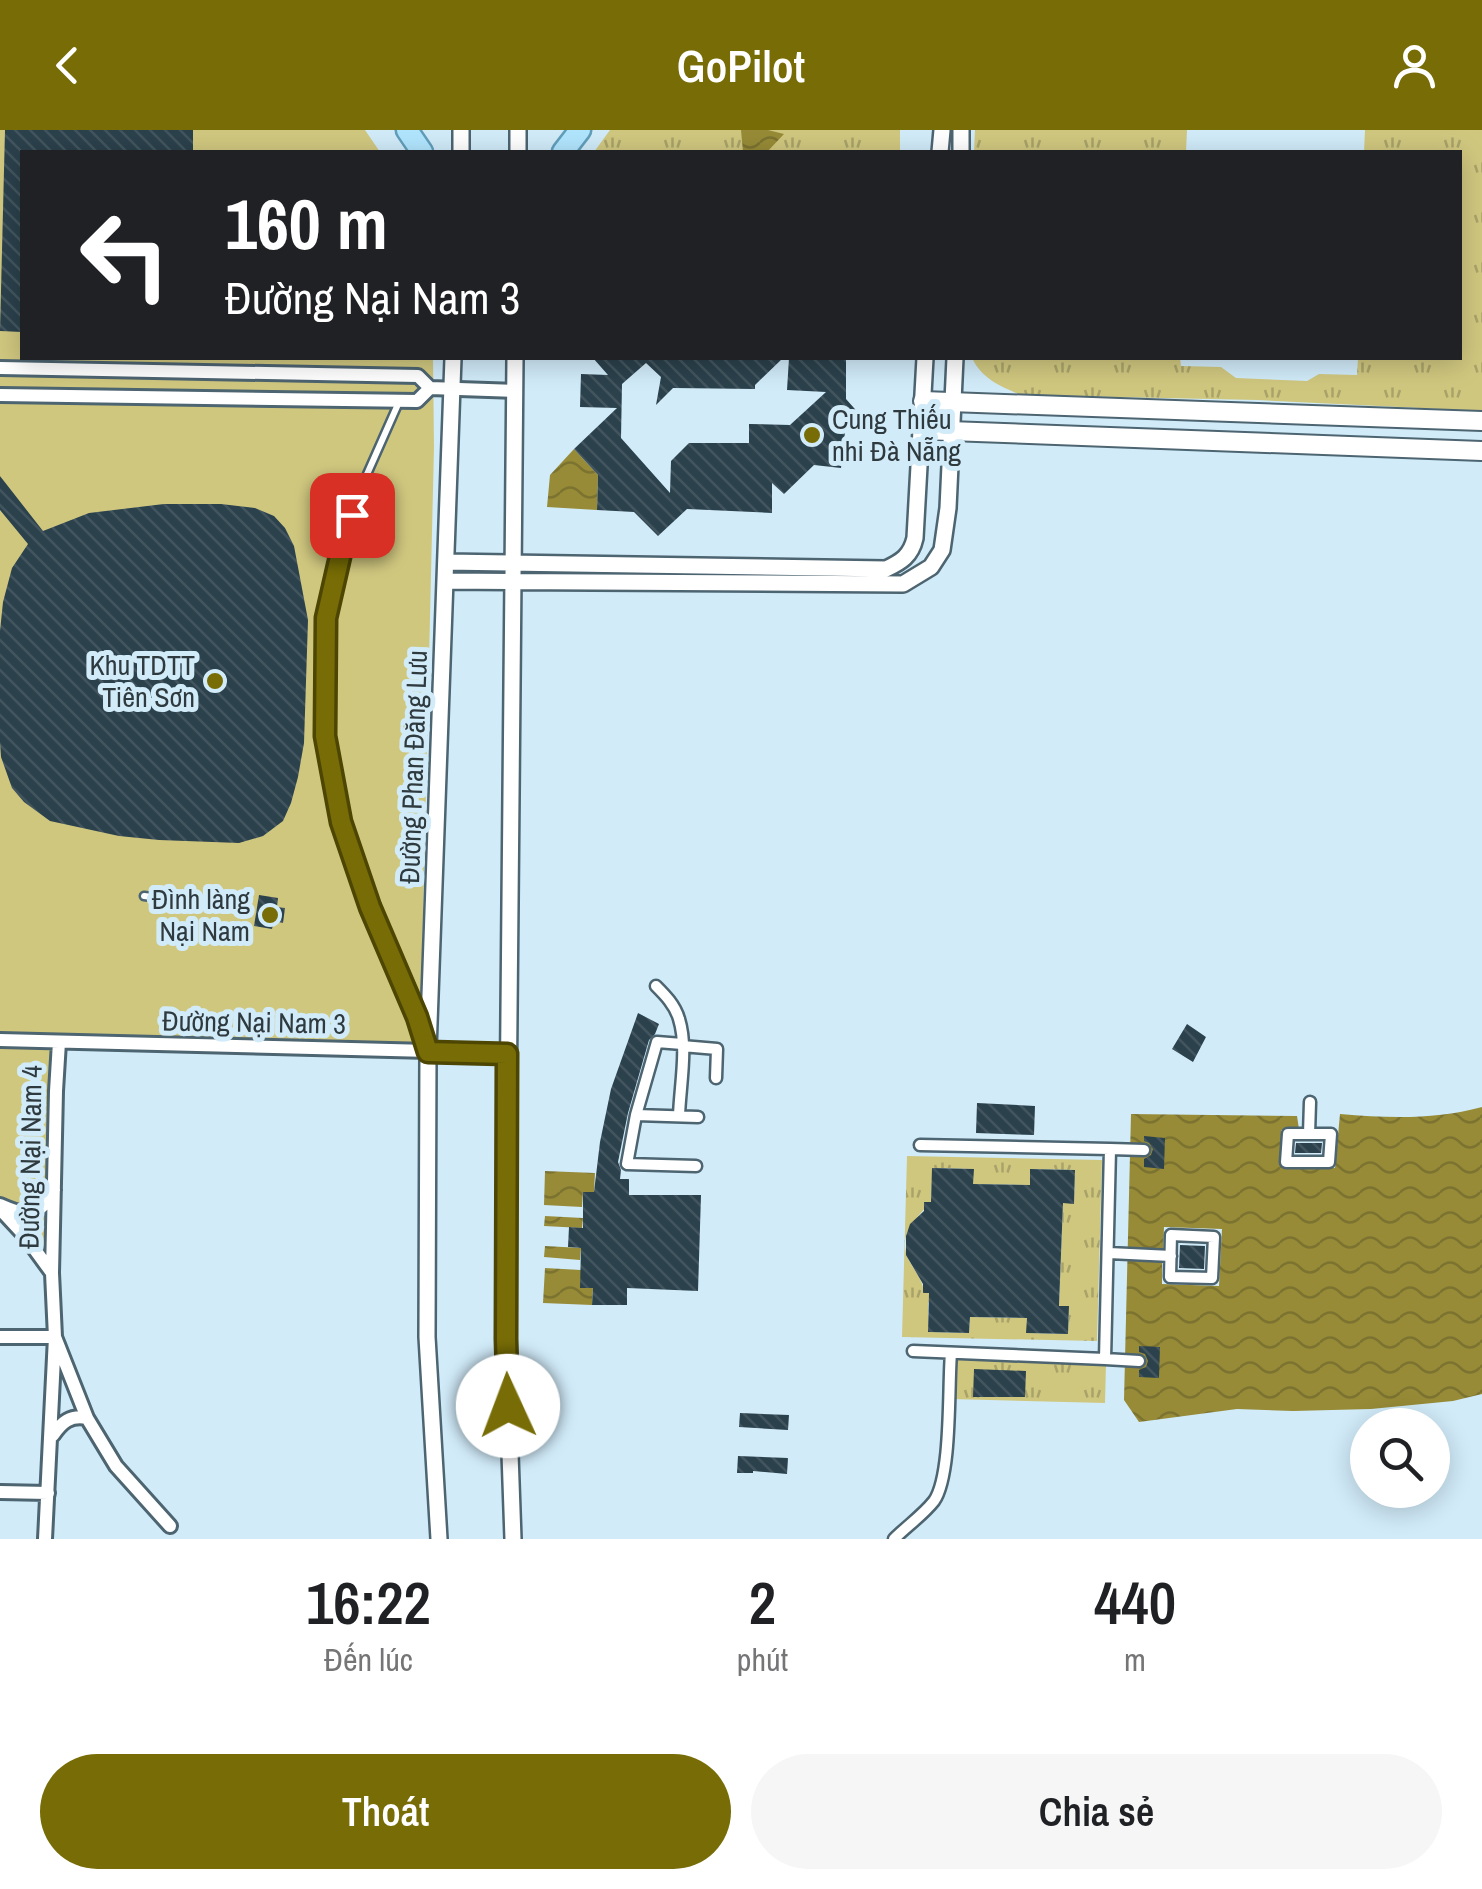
<!DOCTYPE html>
<html lang="vi">
<head>
<meta charset="utf-8">
<style>
	:root { --surface:#fff; --page:#f6f6f6; --text:#202124; --muted:#757577; --accent:#776c05 }
	body { margin:0; font-family:"Archivo Narrow",sans-serif; background:var(--page); color:var(--text); height:100vh; display:flex; flex-direction:column; font-size:38px; white-space:nowrap }
	* { box-sizing:border-box; margin:0 }
	p { font-size:32px; color:var(--muted) }
	.icon { flex:none; width:55px; height:55px; fill:none; stroke:currentColor; stroke-width:2; stroke-linecap:round; stroke-linejoin:round }
	.map { position:relative; height:1409px; overflow:hidden }
	.details { display:flex; flex-direction:column; background:var(--surface); flex:1 }
	.details>* { flex:none }
	.banner { position:absolute; left:20px; top:20px; width:1442px; height:210px; border-radius:0px; box-shadow:0 5px 25px #0003; background:#202124; color:#fff; overflow:hidden }
	.tools { position:absolute; left:1350px; top:1278px; display:grid; gap:20px }
	.tools a { display:grid; place-items:center; width:100px; height:100px; border-radius:50%; background:var(--surface); box-shadow:0 5px 25px #0003; font-size:50px }
	.pin { position:absolute; display:grid; place-items:center; width:85px; height:85px; color:#fff; margin:-42px; border-radius:20px; box-shadow:0 5px 15px #0006 }
	.me { position:absolute; width:110px; margin:-55px; rotate:358deg; stroke-linejoin:round; filter:drop-shadow(0 0 8px #0008) }
	.turn { display:flex; align-items:center; gap:35px; height:210px; padding:0 40px; font-size:45px }
	.turn .icon { width:130px; height:130px; stroke-width:2.5 }
	.turn b { display:block; font-size:70px; line-height:85px }
	.eta { display:flex; justify-content:space-evenly; align-items:center; height:170px; text-align:center }
	.eta b { font-size:60px; font-weight:600; line-height:70px }
	.primary-button { display:flex; gap:20px; margin-top:auto; padding:20px 40px }
	.primary-button a { flex:1; height:115px; border-radius:60px; background:var(--accent); color:#fff; font-size:40px; font-weight:600; line-height:115px; text-align:center }
	.primary-button a+a { background:var(--page); color:var(--text) }
	header { display:flex; justify-content:space-between; align-items:center; height:130px; padding:0 40px; background:var(--accent); color:#fff; font-size:45px; font-weight:600 }
	.map>svg:first-child { display:block }
	.grass { fill:url(#grass-tufts); fill-rule:evenodd }
	.pitch { fill:#d0c77f }
	.water { fill:url(#water-waves) }
	.pier { fill:#d1ebf9 }
	.building { fill:url(#building-back-hatch) }
	.lines { fill:none; stroke-linecap:round; stroke-linejoin:round }
	.service-casing { stroke:#4d6471; stroke-width:11 }
	.pedestrian-casing { stroke:#4d6471; stroke-width:15 }
	.minor-casing { stroke:#4d6471; stroke-width:18 }
	.tertiary-casing { stroke:#4d6471; stroke-width:20 }
	.secondary-casing { stroke:#4d6471; stroke-width:22 }
	.primary-casing { stroke:#629ebb; stroke-width:25 }
	.service { stroke:#fff; stroke-width:6 }
	.pedestrian { stroke:#fff; stroke-width:10 }
	.minor { stroke:#fff; stroke-width:12 }
	.tertiary { stroke:#fff; stroke-width:15 }
	.secondary { stroke:#fff; stroke-width:18 }
	.primary { stroke:#b1e5fe; stroke-width:20 }
	.route-casing { stroke:#4d4603; stroke-width:25 }
	.route { stroke:#776c05; stroke-width:18 }
	.poi-dot { fill:#776c05; stroke:#d1ebf9; stroke-width:4 }
	.labels { text-anchor:middle; stroke-width:10; stroke-linejoin:round; paint-order:stroke }
	.poi-label { font-size:28px; fill:#2f3a3f; stroke:#d1ebf9; text-anchor:end }
	.street-label { font-size:28px; fill:#2f3a3f; stroke:#d1ebf9 }
</style>
</head>
<body>
<header><svg class="icon" aria-label="back" viewBox="0 0 24 24"><path d="M15 5l-7 7 7 7"/></svg>GoPilot<svg class="icon" aria-label="person" viewBox="0 0 24 24"><circle cx="12" cy="8" r="4"/><path d="M4 21q1-7 8-7t8 7"/></svg></header>
<div class="map">
<svg width="1482" height="1409" viewBox="0 0 1482 1409">
	<defs>
		<pattern id="grass-tufts" width="24" height="20" patternUnits="userSpaceOnUse" patternTransform="scale(2.5)"><rect width="24" height="20" fill="#d0c77f"/><path d="M3 7l-1-3M5 7V3M7 7l1-3M15 17l-1-3M17 17v-4M19 17l1-3" fill="none" stroke="#a9a369"/></pattern>
		<pattern id="water-waves" width="16" height="10" patternUnits="userSpaceOnUse" patternTransform="scale(2.5)"><rect width="16" height="10" fill="#978b37"/><path d="M0 5q4-4 8 0t8 0" fill="none" stroke="#7c7330"/></pattern>
		<pattern id="building-back-hatch" width="6" height="6" patternUnits="userSpaceOnUse" patternTransform="scale(2.5)"><rect width="6" height="6" fill="#2b414c"/><path d="M-1 5l2 2M0 0l6 6M5-1l2 2" fill="none" stroke="#42555e"/></pattern>
	</defs>
	<rect width="100%" height="100%" fill="#d1ebf9"/>
	<path class="grass" d="M610,0H900V22H594Z
		M975,0H1187L1186,22H974Z
		M1365,0H1482V281L1257,270L1021,265C1000,256 982,249 972,228H1180L1181,236L1221,237L1236,248L1307,251L1319,244L1357,245L1358,228H1460V22H1364Z
		M907,1026L1102,1030L1097,1211L902,1207ZM933,1038L973,1039V1054L1030,1055L1031,1039L1075,1040L1074,1073H1063L1059,1176L1069,1177L1068,1204L1027,1203V1188L970,1187L969,1203L928,1202V1173L934,1163H924C923,1151 917,1144 911,1134C893,1104 919,1087 936,1066H931Z
		M950,1229L1106,1234L1105,1273L950,1269Z"/>
	<path class="pitch" d="M0,0H365L380,22H22V228H433L434,317L420,914L55,905L45,1125L0,1071Z"/>
	<path class="water" d="M741,0H768L784,4L767,22H743Z
		M574,319L598,345L597,380L547,377L550,345Z
		M1482,977V1264L1453,1271L1371,1279L1293,1281L1237,1279L1139,1292L1124,1270L1131,984L1297,986L1299,999L1281,1000V1037L1335,1038L1340,984C1388,988 1435,990 1482,977Z
		M545,1041L595,1043L594,1062H583L582,1077L544,1075Z
		M545,1086L583,1088L582,1098L544,1096Z
		M545,1116L581,1118L580,1130L544,1127Z
		M545,1138L581,1140V1157L593,1158L592,1175L543,1173Z"/>
	<path class="pier" d="M1164,1097L1222,1099L1219,1156L1162,1154V1131L1127,1130V1120H1163Z"/>
	<path class="building" d="M5,0H193V22H22V202L0,201Z
		M593,228H783L755,255V259L673,258L656,275L661,247L646,233L622,254L621,308L670,363L671,331L689,313H749V294L790,295L826,262L787,260L789,228H846V269L862,287L845,303L841,338L814,335L784,364L772,353V383L687,379L658,406L634,382L597,380L598,345L574,319L617,278L580,277L581,244L608,245Z
		M0,346L43,401L89,383L164,374H221L255,378L274,386L285,398L294,416L308,490L304,613L298,647L291,673L283,691L263,706L239,713L159,710L119,706L50,691L24,672L12,658L1,627L0,612V501L3,472L12,438L28,414L0,380Z
		M259,765L278,768L277,777L285,778L283,793L274,791L272,799L254,796Z
		M638,883L659,894L655,904L649,910L628,983L618,1032L621,1040L620,1049H629V1065H701L698,1161L627,1158V1175H592L593,1158H580L581,1118L568,1117L569,1097L583,1098V1062H594L600,1012L611,959Z
		M1187,894L1206,907L1193,932L1172,919Z
		M977,973L1035,976L1034,1005L976,1003Z
		M1144,1006L1165,1008L1164,1039L1144,1037V1029L1151,1025L1153,1019L1149,1013L1144,1011Z
		M1296,1013H1322L1321,1023H1295Z
		M932,1038L974,1039L973,1054L1030,1055V1039L1075,1040L1074,1074L1063,1073L1059,1176H1069L1068,1204L1026,1203L1027,1188L970,1187L969,1203L928,1202L929,1163H923V1154L906,1125V1106L910,1094L924,1081V1072H931Z
		M1180,1115L1205,1116L1204,1139L1179,1138Z
		M1139,1216L1160,1217L1159,1248L1139,1247V1240L1146,1237L1148,1231L1145,1224L1139,1222Z
		M974,1239L1026,1241L1025,1267H973Z
		M740,1283L789,1285L788,1300L739,1297Z
		M738,1326L788,1328L787,1344L753,1341V1343H737Z"/>
	<g class="lines">
		<g class="service-casing">
			<path id="service" d="M399,272L364,351L342,418L326,487L325,606L341,691L370,777L423,905
				M144,766L194,772"/>
		</g>
		<g class="pedestrian-casing">
			<path id="pedestrian" d="M656,856C665,865 675,875 679,889C688,918 680,955 679,986
				M682,914L657,912L636,985L627,1034L696,1036
				M682,916L717,919L716,948
				M636,985L698,987
				M1309,1004H1331L1329,1032H1286L1288,1004H1309L1310,972
				M1110,1019L1144,1020
				M1171,1105L1214,1107L1212,1148L1170,1147Z
				M1109,1123L1171,1126
				M913,1221L1105,1229L1110,1019L920,1015
				M1105,1229L1139,1231
				M894,1409C907,1396 923,1385 934,1371C952,1345 948,1257 951,1223"/>
		</g>
		<g class="minor-casing">
			<path id="minor" d="M0,238L418,246L430,258L515,261
				M0,265L417,271L430,258
				M0,910L507,923
				M0,1075C29,1088 37,1088 54,1060
				M0,1079L25,1106L52,1143L55,1207L87,1288L116,1336L170,1396
				M52,1143L56,961L59,912
				M0,1207H55L45,1409
				M53,1305C62,1292 70,1285 87,1288
				M0,1362L48,1363"/>
		</g>
		<g class="tertiary-casing">
			<path id="tertiary" d="M461,22V0
				M518,22V0
				M940,22L942,0
				M961,22V0
				M446,432L886,439C901,432 911,426 915,408L925,228
				M445,451L903,454L931,437L942,420L948,378L955,228
				M439,1409L427,1207L428,921L453,228
				M513,1409L506,1209L515,228"/>
		</g>
		<g class="secondary-casing">
			<path id="secondary" d="M923,271L1482,291
				M922,300L1482,321"/>
		</g>
		<g class="primary-casing">
			<path id="primary" d="M407,0L422,22
				M563,22L580,0"/>
		</g>
		<use href="#service" class="service"/>
		<use href="#pedestrian" class="pedestrian"/>
		<use href="#minor" class="minor"/>
		<use href="#tertiary" class="tertiary"/>
		<use href="#secondary" class="secondary"/>
		<use href="#primary" class="primary"/>
	</g>
	<g class="lines">
		<g class="route-casing">
			<path id="route" d="M352,385L342,418L326,488L325,606L341,692L370,777L417,887L428,922L507,924L506,1209L508,1276"/>
		</g>
		<use href="#route" class="route"/>
	</g>
	<g class="poi-dot">
		<circle cx="812" cy="305" r="10"/>
		<circle cx="215" cy="551" r="10"/>
		<circle cx="270" cy="785" r="10"/>
	</g>
	<g class="labels">
		<g class="poi-label">
			<text x="832" y="299" text-anchor="start">Cung Thiếu<tspan x="832" dy="32">nhi Đà Nẵng</tspan></text>
			<text x="195" y="545">Khu TDTT<tspan x="195" dy="32">Tiên Sơn</tspan></text>
			<text x="250" y="779">Đình làng<tspan x="250" dy="32">Nại Nam</tspan></text>
		</g>
		<g class="street-label">
			<text transform="translate(413 637) rotate(-88)" y="10">Đường Phan Đăng Lưu</text>
			<text transform="translate(254 892) rotate(1)" y="10">Đường Nại Nam 3</text>
			<text transform="translate(30 1027) rotate(-89)" y="10">Đường Nại Nam 4</text>
		</g>
	</g>
</svg>
<div class="tools">
<a><svg class="icon" aria-label="search" viewBox="0 0 24 24"><circle cx="10" cy="10" r="6"/><path d="M15 15l6 6"/></svg></a>
</div>
<div class="pin" style="left:352px;top:385px;background:#d93025"><svg class="icon" aria-label="arrive" viewBox="0 0 24 24"><path d="M6 21V4h12l-3 4 3 4H6"/></svg></div>
<svg class="me" style="left:508px;top:1276px" viewBox="-20 -20 40 40"><circle r="19" fill="#fff"/><path d="M0-13L10 11 0 6-10 11z" fill="#776c05"/></svg>
<div class="banner">
<div class="turn"><svg class="icon" aria-label="left" viewBox="0 0 24 24"><path d="M17 20v-9H6M10 6l-5 5 5 5"/></svg><div><b>160 m</b>Đường Nại Nam 3</div></div>
</div>
</div>
<section class="details">
<div class="eta">
<div><b>16:22</b><p>Đến lúc</p></div>
<div><b>2</b><p>phút</p></div>
<div><b>440</b><p>m</p></div>
</div>
<div class="primary-button"><a>Thoát</a><a>Chia sẻ</a></div>
</section>
</body>
</html>
